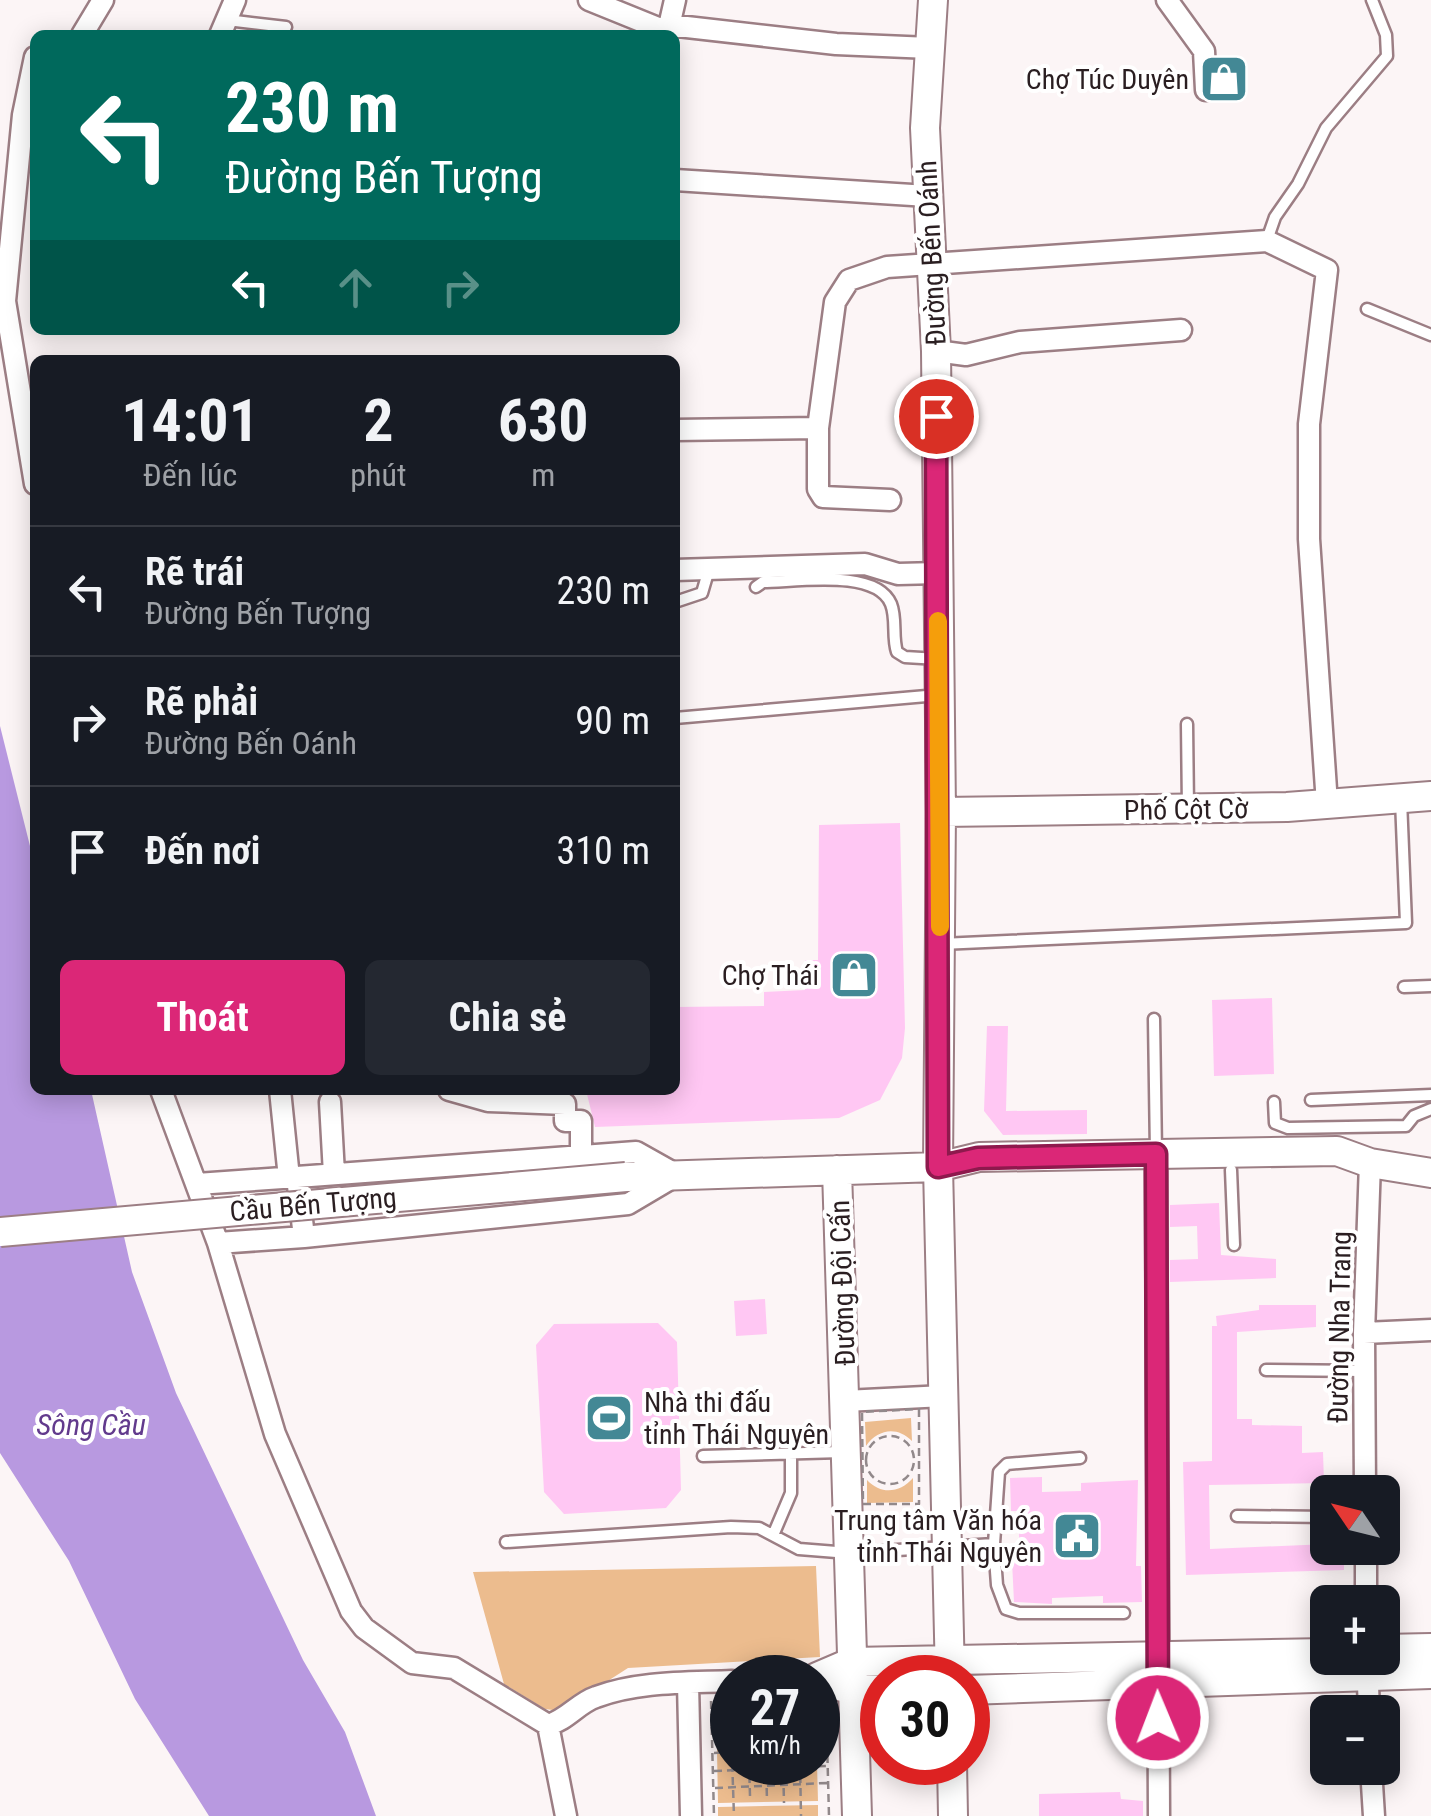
<!DOCTYPE html>
<html lang="vi">
<head>
<meta charset="utf-8">
<style>
	:root { --surface:#171b24; --page:#242831; --text:#f1f3f6; --muted:#9ea1a6; --line:#363941; --accent:#db2777 }
	body { margin:0; font-family:"Roboto Condensed",sans-serif; background:var(--page); color:var(--text); height:100vh; display:flex; flex-direction:column; font-size:38px; white-space:nowrap }
	* { box-sizing:border-box; margin:0 }
	p { font-size:32px; color:var(--muted) }
	.icon { flex:none; width:55px; height:55px; fill:none; stroke:currentColor; stroke-width:2; stroke-linecap:round; stroke-linejoin:round }
	.map { position:relative; flex:1; overflow:hidden }
	.details { position:absolute; left:30px; top:355px; width:650px; height:740px; display:flex; flex-direction:column; background:var(--surface); border-radius:15px; box-shadow:0 5px 25px #0003 }
	.details>* { flex:none }
	.hud { position:absolute; left:30px; top:30px; width:650px; height:305px; border-radius:15px; box-shadow:0 5px 25px #0003; background:#00695c; color:#fff; overflow:hidden }
	.needle { width:65px; rotate:305deg }
	.tools { position:absolute; left:1310px; top:1475px; display:grid; gap:20px }
	.tools a { display:grid; place-items:center; width:90px; height:90px; border-radius:15px; background:var(--surface); box-shadow:0 5px 25px #0003; font-size:50px }
	.speed { position:absolute; left:710px; top:1655px; display:flex; gap:20px; font-size:50px; font-weight:700; text-align:center }
	.speed>* { display:grid; place-content:center; width:130px; height:130px; border-radius:50%; background:var(--surface); box-shadow:0 5px 25px #0003; line-height:1 }
	.speed small { font-size:25px; font-weight:400 }
	.speed .limit { border:15px solid #d22; background:#fff; color:#111 }
	.pin { position:absolute; display:grid; place-items:center; width:85px; height:85px; color:#fff; margin:-42px; border:5px solid #fff; border-radius:50%; box-shadow:0 2px 10px #0007 }
	.me { position:absolute; width:110px; margin:-55px; rotate:359deg; stroke-linejoin:round; filter:drop-shadow(0 0 8px #0008) }
	.turn { display:flex; align-items:center; gap:35px; height:210px; padding:0 30px; font-size:45px }
	.turn .icon { width:130px; height:130px; stroke-width:2.5 }
	.turn b { display:block; font-size:70px; line-height:85px }
	.lanes { display:flex; align-items:center; height:95px; padding:0 30px; background:#0003; justify-content:center; gap:50px; direction:ltr }
	.lanes .off { opacity:.35 }
	.eta { display:flex; justify-content:space-evenly; align-items:center; height:170px; text-align:center }
	.eta b { font-size:60px; font-weight:700; line-height:70px }
	.cta { display:flex; gap:20px; margin-top:auto; padding:20px 30px }
	.cta a { flex:1; height:115px; border-radius:15px; background:var(--accent); color:#fff; font-size:40px; font-weight:700; line-height:115px; text-align:center }
	.cta a+a { background:var(--page); color:var(--text) }
	ul { padding:0; list-style:none }
	li { display:flex; align-items:center; gap:30px; height:130px; padding:0 30px; border-top:2px solid var(--line) }
	li div { flex:1 }
	li b { display:block; font-size:38px }
	li em { font-style:normal }
	.map>svg:first-child { display:block }
	.green { fill:#ecbc8e }
	.water { fill:#b899e0 }
	.building { fill:#ffc7f3 }
	.lines { fill:none; stroke-linecap:round; stroke-linejoin:round }
	.lane-casing { stroke:#9c7e84; stroke-width:15 }
	.street-casing { stroke:#9c7e84; stroke-width:25 }
	.secondary-casing { stroke:#9c7e84; stroke-width:32 }
	.path { stroke:#92898b; stroke-width:2.5; stroke-dasharray:8 5; stroke-linecap:butt }
	.lane { stroke:#fff; stroke-width:10 }
	.street { stroke:#fff; stroke-width:20 }
	.secondary { stroke:#fff; stroke-width:28 }
	.secondary-bridge-casing { stroke:#9c7e84; stroke-width:32; stroke-linecap:butt }
	.secondary-bridge { stroke:#fff; stroke-width:28 }
	.route-casing { stroke:#8e194d; stroke-width:25 }
	.route { stroke:#db2777; stroke-width:18 }
	.slow { stroke:#f59e0b; stroke-width:18 }
	.labels { text-anchor:middle; stroke-width:8; stroke-linejoin:round; paint-order:stroke }
	.poi-label { font-size:28px; fill:#2a1e21; stroke:#fff; text-anchor:end }
	.street-label { font-size:28px; fill:#2a1e21; stroke:#fff }
	.water-label { font-size:30px; font-style:italic; fill:#623a8d; stroke:#fff }
</style>
</head>
<body>
<div class="map">
<svg width="1431" height="1816" viewBox="0 0 1431 1816">
	<rect width="100%" height="100%" fill="#fcf5f6"/>
	<path class="green" d="M911,1418L912,1441C897,1426 878,1429 866,1446L865,1422Z
		M913,1478V1502L867,1503V1480C881,1495 900,1493 913,1478Z
		M816,1566L820,1657L628,1668L561,1711L545,1709L504,1684L473,1572Z
		M716,1699H732V1762L817,1763L818,1801L718,1803Z
		M818,1805V1816H718V1807Z"/>
	<path class="water" d="M0,726L35,866V1090H91L132,1272L176,1393L303,1660L345,1732L376,1816H209L135,1699L69,1561L0,1453Z"/>
	<path class="building" d="M900,823L905,1028L902,1058L880,1100L839,1118L595,1127L586,1090H675V1007L764,1006V992L805,990V960H818L819,825Z
		M1272,998L1274,1074L1214,1076L1212,1000Z
		M987,1026H1008L1006,1111L1087,1110V1134L1003,1135L984,1111Z
		M1219,1203L1221,1255L1276,1259V1278L1170,1282V1260L1198,1259L1197,1226L1170,1227V1205Z
		M765,1299L767,1334L736,1336L734,1301Z
		M1259,1305H1316V1327L1237,1332V1419H1252V1425L1302,1426V1453L1323,1452L1324,1483L1209,1485L1210,1549L1328,1544L1344,1548V1570L1186,1575L1183,1462L1212,1461V1326H1217L1216,1316L1259,1310Z
		M658,1323L677,1342L681,1490L666,1508L564,1514L544,1492L536,1345L554,1324Z
		M1042,1477V1492L1081,1491V1483L1138,1480L1136,1566H1141L1142,1602L1103,1603V1596L1052,1598V1604L1014,1602L1012,1561H1020L1018,1511H1011L1010,1478Z
		M1120,1792L1121,1799L1143,1801V1816H1039V1794Z"/>
	<g class="lines">
		<g class="lane-casing">
			<path id="lane" d="M227,20L286,27
				M1267,240L1275,217L1298,184L1326,128L1387,56L1386,35L1372,0
				M1367,309L1431,335
				M756,587L763,582C795,582 876,568 891,604C897,619 892,637 897,652L905,657L938,659
				M675,602L702,593L709,569
				M675,718L938,695
				M1187,724L1188,808
				M941,944L1406,923L1401,800
				M1404,987L1431,986
				M1154,1019L1156,1153
				M1311,1100L1431,1095
				M1274,1102L1275,1123L1288,1128L1406,1126L1414,1116L1431,1109
				M1231,1170L1234,1245
				M1266,1370L1364,1371
				M703,1456L842,1452
				M1237,1516L1328,1517
				M774,1533L791,1493V1454
				M506,1542L731,1527L759,1528L799,1549L849,1553L994,1544L999,1472L1007,1464L1080,1458
				M994,1544L997,1585L1006,1609L1019,1613H1124"/>
		</g>
		<g class="street-casing">
			<path id="street" d="M589,0L668,32
				M1167,0L1204,51L1206,90
				M669,25L836,44L930,48
				M82,35L103,0
				M220,35L235,0
				M667,35L675,0
				M35,57L23,115L5,301L35,484
				M675,180L928,196
				M936,351L966,355L1020,342L1181,330
				M818,428V489L823,497L890,500
				M675,430L818,428L835,302L849,280L887,267L1267,241L1327,270L1309,424V539L1327,804
				M675,570L865,564L898,574L938,573
				M161,1090L218,1243L275,1434L351,1611L364,1628L412,1663L454,1668L548,1725C567,1720 578,1703 596,1697C639,1681 688,1683 732,1681
				M280,1090L289,1178
				M449,1090L488,1101L565,1104V1121H581V1156
				M330,1102L334,1174
				M636,1152L677,1175L628,1204L304,1237L297,1177Z
				M1156,1171L1159,1816
				M197,1184L297,1177
				M218,1243L304,1237
				M1364,1333L1431,1330
				M845,1401L944,1396
				M1365,1492L1364,1333L1370,1163
				M1366,1548V1602
				M1367,1658L1369,1712
				M688,1683L691,1816
				M548,1725L566,1816
				M1371,1768L1374,1816"/>
		</g>
		<g class="secondary-casing">
			<path id="secondary" d="M933,0L925,128L936,351L941,812L938,1167L950,1678
				M941,812L1287,807L1431,796
				M837,1170L857,1816
				M626,1177L938,1167L979,1157L1337,1151L1370,1163L1431,1173
				M1382,1649L1431,1648
				M817,1677L852,1662L1328,1653
				M837,1685L851,1690H882
				M968,1690L1431,1674
				M952,1762L953,1816"/>
		</g>
		<path class="path" d="M919,1409V1504H863L862,1412Z
			M866 1460a24 24 0 1 1 48 0a24 24 0 1 1-48 0Z
			M730,1699L734,1816
			M711,1701L714,1816
			M826,1703L829,1816
			M714,1717L731,1716
			M712,1735L729,1734
			M714,1753L731,1752
			M749,1762L750,1796
			M766,1762L767,1801
			M783,1762L784,1803
			M800,1762L801,1816
			M714,1771L826,1766
			M715,1788L827,1783"/>
		<use href="#lane" class="lane"/>
		<use href="#street" class="street"/>
		<use href="#secondary" class="secondary"/>
		<g class="secondary-bridge-casing">
			<path id="secondary-bridge" d="M0,1232L626,1177"/>
		</g>
		<use href="#secondary-bridge" class="secondary-bridge"/>
	</g>
	<g class="lines">
		<g class="route-casing">
			<path id="route" d="M936,416L938,1167L978,1158L1156,1154L1158,1718"/>
		</g>
		<use href="#route" class="route"/>
		<path class="slow" d="M938,621L940,927"/>
	</g>
	<defs>
		<g id="shop-square" transform="scale(2.5)"><rect x="-9" y="-9" width="18" height="18" rx="4" fill="#438895" stroke="#fff"/><path d="M-5-2.5h2.3a2.7 3.5 0 0 1 5.4 0H5L5.5 6h-11ZM-1.5-2.5h3a1.5 2.3 0 0 0-3 0Z" fill="#fff"/></g>
		<g id="stadium-square" transform="scale(2.5)"><rect x="-9" y="-9" width="18" height="18" rx="4" fill="#438895" stroke="#fff"/><path d="M0-5a6.5 5 0 1 0 0 10a6.5 5 0 1 0 0-10ZM-3.5-1.8h7v3.6h-7Z" fill="#fff"/></g>
		<g id="civic-square" transform="scale(2.5)"><rect x="-9" y="-9" width="18" height="18" rx="4" fill="#438895" stroke="#fff"/><path d="M-.6-6.5H3V-4.5H.6V-3L4-1V1h2V6H-6V1h2V-1L-.6-3ZM-1.2 2.5V6h2.4V2.5Z" fill="#fff"/></g>
	</defs>
	<g fill-rule="evenodd">
		<use href="#shop-square" x="1224" y="79"/>
		<use href="#shop-square" x="854" y="975"/>
		<use href="#stadium-square" x="609" y="1418"/>
		<use href="#civic-square" x="1077" y="1536"/>
	</g>
	<g class="labels">
		<g class="poi-label">
			<text x="1189" y="89">Chợ Túc Duyên</text>
			<text x="819" y="985">Chợ Thái</text>
			<text x="644" y="1412" text-anchor="start">Nhà thi đấu<tspan x="644" dy="32">tỉnh Thái Nguyên</tspan></text>
			<text x="1042" y="1530">Trung tâm Văn hóa<tspan x="1042" dy="32">tỉnh Thái Nguyên</tspan></text>
		</g>
		<g class="street-label">
			<text transform="translate(931 253) rotate(-93)" y="10">Đường Bến Oánh</text>
			<text transform="translate(1186 809) rotate(-1)" y="10">Phố Cột Cờ</text>
			<text transform="translate(313 1204) rotate(-5)" y="10">Cầu Bến Tượng</text>
			<text transform="translate(842 1283) rotate(-92)" y="10">Đường Đội Cấn</text>
			<text transform="translate(1339 1327) rotate(-89)" y="10">Đường Nha Trang</text>
		</g>
		<g class="water-label">
			<text x="91" y="1435">Sông Cầu</text>
		</g>
	</g>
</svg>
<div class="tools">
<a><svg class="needle" viewBox="-14 -14 28 28"><path d="M0-13l5 13h-10z" fill="#e53935"/><path d="M0 13l5-13h-10z" fill="#9ea1a6"/></svg></a>
<a>+</a>
<a>−</a>
</div>
<div class="speed"><div>27<small>km/h</small></div><div class="limit">30</div></div>
<div class="pin" style="left:936px;top:416px;background:#d93025"><svg class="icon" aria-label="arrive" viewBox="0 0 24 24"><path d="M6 21V4h12l-3 4 3 4H6"/></svg></div>
<svg class="me" style="left:1158px;top:1718px" viewBox="-20 -20 40 40"><circle r="17" fill="#db2777" stroke="#fff" stroke-width="3"/><path d="M0-11L8 9 0 5-8 9z" fill="#fff"/></svg>
<div class="hud">
<div class="turn"><svg class="icon" aria-label="left" viewBox="0 0 24 24"><path d="M17 20v-9H6M10 6l-5 5 5 5"/></svg><div><b>230 m</b>Đường Bến Tượng</div></div>
<div class="lanes"><svg class="icon" aria-label="left" viewBox="0 0 24 24"><path d="M17 20v-9H6M10 6l-5 5 5 5"/></svg><svg class="icon off" aria-label="ahead" viewBox="0 0 24 24"><path d="M12 20V5M6 11l6-6 6 6"/></svg><svg class="icon off" aria-label="right" viewBox="0 0 24 24"><path d="M7 20v-9h11M14 6l5 5-5 5"/></svg></div>
</div>
<section class="details">
<div class="eta">
<div><b>14:01</b><p>Đến lúc</p></div>
<div><b>2</b><p>phút</p></div>
<div><b>630</b><p>m</p></div>
</div>
<ul>
<li><svg class="icon" aria-label="left" viewBox="0 0 24 24"><path d="M17 20v-9H6M10 6l-5 5 5 5"/></svg><div><b>Rẽ trái</b><p>Đường Bến Tượng</p></div><em>230 m</em></li>
<li><svg class="icon" aria-label="right" viewBox="0 0 24 24"><path d="M7 20v-9h11M14 6l5 5-5 5"/></svg><div><b>Rẽ phải</b><p>Đường Bến Oánh</p></div><em>90 m</em></li>
<li><svg class="icon" aria-label="arrive" viewBox="0 0 24 24"><path d="M6 21V4h12l-3 4 3 4H6"/></svg><div><b>Đến nơi</b></div><em>310 m</em></li>
</ul>
<div class="cta"><a>Thoát</a><a>Chia sẻ</a></div>
</section>
</div>
</body>
</html>
